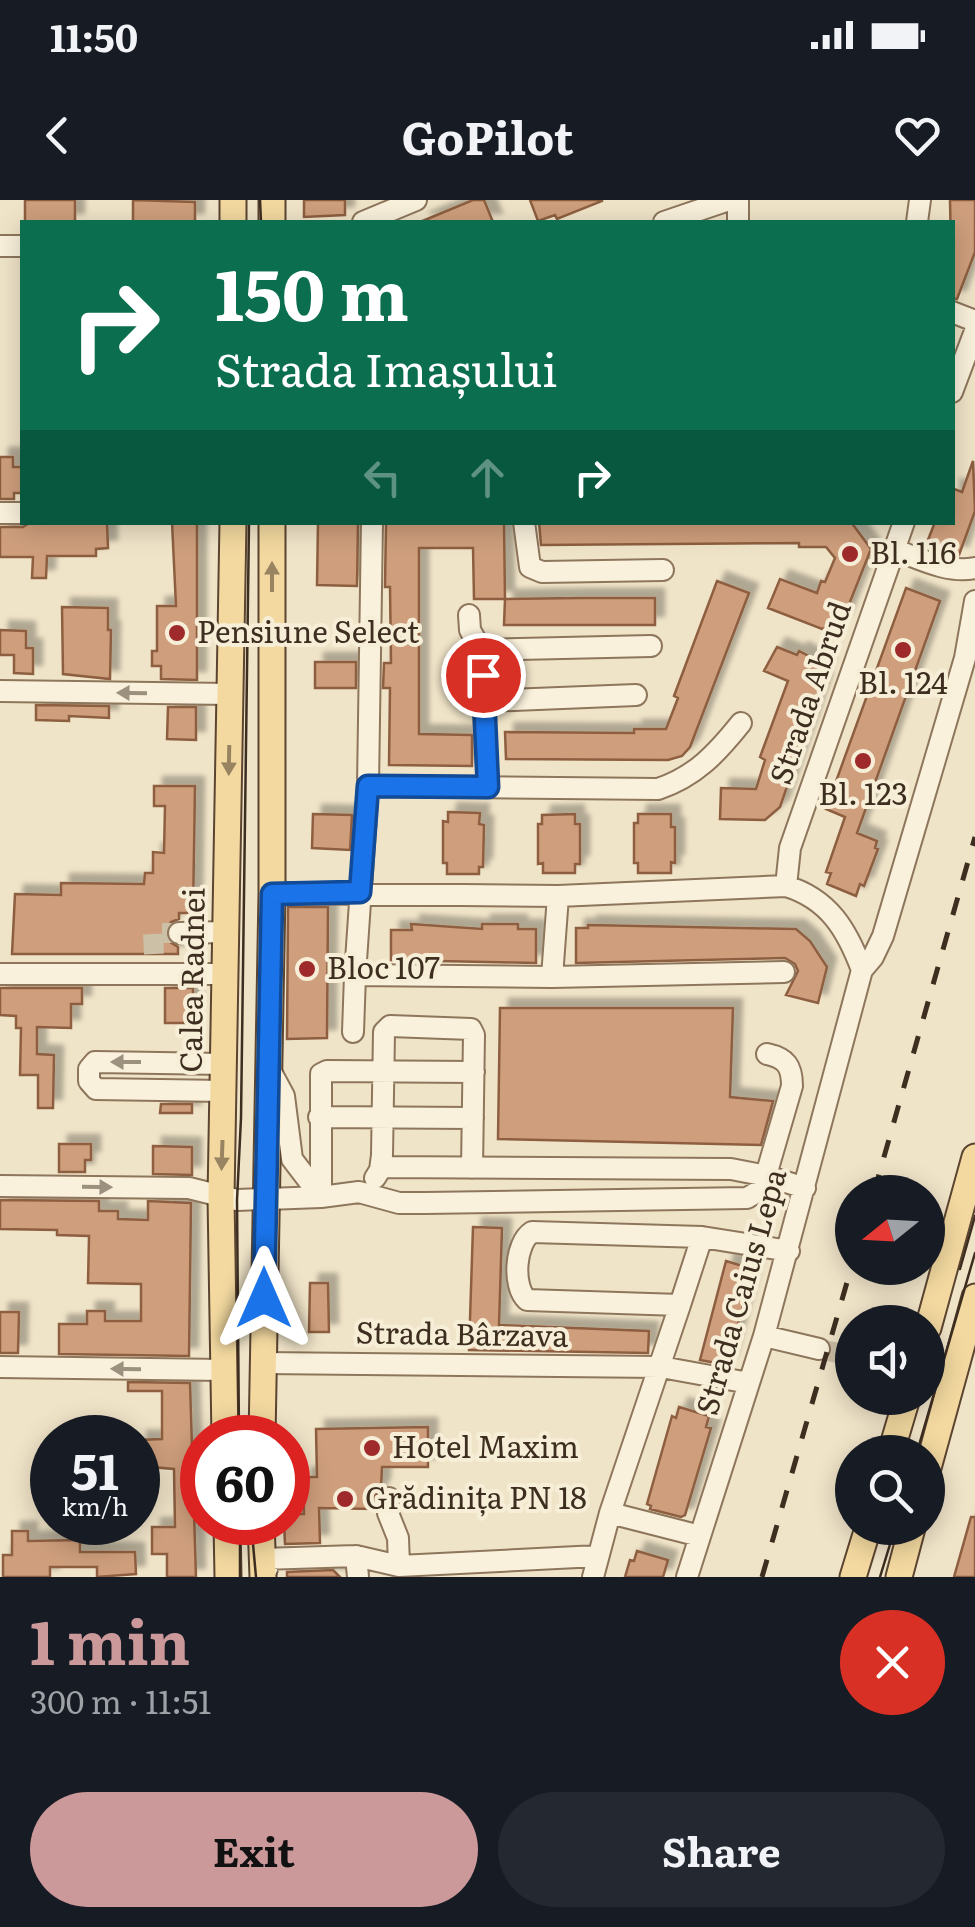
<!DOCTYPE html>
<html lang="en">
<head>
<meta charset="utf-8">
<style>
	:root { --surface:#171b24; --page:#242831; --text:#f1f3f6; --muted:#9ea1a6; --accent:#cc999b }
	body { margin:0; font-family:Literata,serif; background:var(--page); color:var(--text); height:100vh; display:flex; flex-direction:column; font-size:38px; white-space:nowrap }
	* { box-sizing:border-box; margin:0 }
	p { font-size:32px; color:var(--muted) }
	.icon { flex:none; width:55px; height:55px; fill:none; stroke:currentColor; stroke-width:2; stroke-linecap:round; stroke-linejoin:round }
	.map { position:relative; height:1377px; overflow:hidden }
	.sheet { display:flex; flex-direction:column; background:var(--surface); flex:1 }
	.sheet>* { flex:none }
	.banner { position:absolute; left:20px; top:20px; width:935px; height:305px; border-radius:0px; box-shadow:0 5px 25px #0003; background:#0b6e4f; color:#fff; overflow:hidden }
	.needle { width:65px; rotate:252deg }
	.tools { position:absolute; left:835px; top:975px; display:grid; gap:20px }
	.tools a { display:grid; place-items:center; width:110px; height:110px; border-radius:50%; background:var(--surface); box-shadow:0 5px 25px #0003; font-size:50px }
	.speed { position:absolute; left:30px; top:1215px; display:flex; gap:20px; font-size:50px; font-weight:700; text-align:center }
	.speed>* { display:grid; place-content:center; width:130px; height:130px; border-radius:50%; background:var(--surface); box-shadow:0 5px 25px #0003; line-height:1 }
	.speed small { font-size:25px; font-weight:400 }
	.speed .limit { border:15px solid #d22; background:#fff; color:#111 }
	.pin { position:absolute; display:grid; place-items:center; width:85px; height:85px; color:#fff; margin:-42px; border:5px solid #fff; border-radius:50%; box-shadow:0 2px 10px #0007 }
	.me { position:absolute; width:110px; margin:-55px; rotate:0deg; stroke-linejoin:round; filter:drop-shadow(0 0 8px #0008) }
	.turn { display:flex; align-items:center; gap:35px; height:210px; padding:0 30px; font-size:45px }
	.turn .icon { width:130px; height:130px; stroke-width:2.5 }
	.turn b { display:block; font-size:70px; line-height:85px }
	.lanes { display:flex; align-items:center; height:95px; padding:0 30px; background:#0003; justify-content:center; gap:50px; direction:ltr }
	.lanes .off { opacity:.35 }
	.round { display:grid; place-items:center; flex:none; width:105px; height:105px; border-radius:52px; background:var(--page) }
	.headline { display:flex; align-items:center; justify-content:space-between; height:170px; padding:0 30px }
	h1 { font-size:60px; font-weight:700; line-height:75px; color:var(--accent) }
	.action { display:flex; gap:20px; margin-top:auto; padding:20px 30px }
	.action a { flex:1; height:115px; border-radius:60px; background:var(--accent); color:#111; font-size:40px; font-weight:700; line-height:115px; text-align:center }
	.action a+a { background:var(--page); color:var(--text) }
	.status { display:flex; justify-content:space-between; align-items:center; height:70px; padding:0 50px; background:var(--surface); direction:ltr }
	.status svg { height:28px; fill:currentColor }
	header { display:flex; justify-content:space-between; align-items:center; height:130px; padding:0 30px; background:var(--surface); font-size:45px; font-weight:700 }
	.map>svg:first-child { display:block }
	.building { fill:#cf9f7d; stroke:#8d5f41; stroke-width:2.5; filter:url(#shadow) }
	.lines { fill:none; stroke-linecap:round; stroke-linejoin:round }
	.minor-tunnel { stroke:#ccc0a6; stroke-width:20; stroke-dasharray:20 10; stroke-linecap:butt }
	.minor-casing { stroke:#8d765c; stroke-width:24 }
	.major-casing { stroke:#5b4430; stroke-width:29 }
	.minor { stroke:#faf1dc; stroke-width:20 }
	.major { stroke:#f3d9a0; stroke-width:25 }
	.tram { stroke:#3d2e20; stroke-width:2.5 }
	.rail { stroke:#3d2e20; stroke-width:5; stroke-dasharray:18 18; stroke-linecap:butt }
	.oneway { fill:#988460 }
	.oneway2 { fill:#9c907e }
	.route-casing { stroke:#114b97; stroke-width:25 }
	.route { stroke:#1a73e8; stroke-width:18 }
	.poi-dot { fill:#9e2a2b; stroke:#f7eed8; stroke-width:4 }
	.labels { text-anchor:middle; stroke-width:8; stroke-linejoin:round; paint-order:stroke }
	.poi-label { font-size:30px; fill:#3d2e20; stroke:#f7eed8; text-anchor:start }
	.street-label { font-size:30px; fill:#3d2e20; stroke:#f7eed8 }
</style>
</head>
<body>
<div class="status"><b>11:50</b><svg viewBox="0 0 49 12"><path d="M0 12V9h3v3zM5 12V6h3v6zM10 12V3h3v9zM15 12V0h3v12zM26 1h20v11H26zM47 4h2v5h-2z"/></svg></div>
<header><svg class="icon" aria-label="back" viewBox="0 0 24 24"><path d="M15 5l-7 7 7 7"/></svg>GoPilot<svg class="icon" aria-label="heart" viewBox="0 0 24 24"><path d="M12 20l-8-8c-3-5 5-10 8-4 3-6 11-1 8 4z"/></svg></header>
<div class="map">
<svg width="975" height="1377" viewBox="0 0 975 1377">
	<defs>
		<filter id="shadow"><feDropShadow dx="9" dy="-9" stdDeviation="2.5" flood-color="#0004"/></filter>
	</defs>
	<rect width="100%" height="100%" fill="#f0e4c8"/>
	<path class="building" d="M25,0H75V22H25Z
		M133,0L195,2V22H133Z
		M304,0H345V15L304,17Z
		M473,0H484L493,22H420Z
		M530,0H602V1L557,19L555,15L538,21Z
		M950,0H975V52L957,99H952Z
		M0,257H13V267H22V293H14V299H0Z
		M973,261L975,311L959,355L926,345L935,322H952V288L962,292Z
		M31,322H107L108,348L96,349V356H47L46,378H32L33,357H0V327H23Z
		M172,322H197V480L161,479V466H152V451H157V406H176Z
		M318,322H358L357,386L317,385Z
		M386,322H504L505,399H474L473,348H419V534L472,535V566L389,565L390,488H383L384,463H391L390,387H385Z
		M539,322H851L871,349L842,422L822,429L768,408L780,379L817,393L821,381L825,382L835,358L826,347H799V343L541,345Z
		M717,381L749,393L690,547L682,556L668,560L506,559L505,532L634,533V529H666L678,498L674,496Z
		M906,388L940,401L857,633L877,641L875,648L878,649L864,686L860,684L856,696L827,684L831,673L826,672L845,617L826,609Z
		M580,398H655V425H504L505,399Z
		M62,407L108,408V430H111L110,479L63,474Z
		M0,430L26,431V448H33V474L14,473V455H0Z
		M777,447L797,455L799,451L826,465L820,481L823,482L780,607L765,620L720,619L721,588L756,589L765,560L760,557L788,481L764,471Z
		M315,462H356V488H315Z
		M36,505L109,506V518L69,516V521L36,520Z
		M168,507H196V540L167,539Z
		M154,586H195L193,713H179V719L171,722L165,732L168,741L178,747V754H12L15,694L61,695V683L144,684L145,673H153V652L164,653L165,606H154Z
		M448,612L480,613L479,624L484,625L483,667H479V674H447V663H443V621L448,622Z
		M313,614L352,615L350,650L312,648Z
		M575,614V624H580V664H575V673H543V663L538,664V624H542V615Z
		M638,614H671V627H675V663L671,662V673H638V663H634V623H638Z
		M288,707H328L327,838L287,839Z
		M411,724L482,729V724H518V729H536V763L391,760V730H412Z
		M588,725L796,729L810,741L827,767L818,803L786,795L798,771L795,764L785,758L576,763V728H588Z
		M0,788H82V804H71V828L37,827V854L54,855L53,908H38V875H20L21,828H16V816L0,815Z
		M165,788H193V815H187V823H165Z
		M500,808H733L730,897L773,901L761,945L498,939Z
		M161,904H192V913H160Z
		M59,944H91V960H85V972H59Z
		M153,946L192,947V975L153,974Z
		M0,1000L99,1001V1011H118V1019L148,1020V1001L191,1003L189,1156L59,1154V1124H87V1111H105V1121H141V1084L88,1083L89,1036L57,1035V1030L0,1029Z
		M473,1027L502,1028L499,1125L649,1131L648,1153L469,1150Z
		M726,1061L753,1069L727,1165L700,1160Z
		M310,1083H328L329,1132H309Z
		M0,1112H19L18,1153H0Z
		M128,1182L190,1183L196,1377H167V1354H152V1327H175L174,1269L138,1266V1240L162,1239V1191H128Z
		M679,1207L709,1216L706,1227L711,1228L685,1315L681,1317L650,1309L651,1306L647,1304L672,1216L676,1218Z
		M428,1227V1267H382L381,1287L375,1296L374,1309L319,1308L320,1343L285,1344L284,1322H288V1314H304L303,1277H317L316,1229Z
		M971,1317H975V1377H954Z
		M12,1331H28V1341L80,1340V1352H135L136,1374L97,1377V1367H50V1377H3V1355H12Z
		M637,1351L668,1360L663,1377H625L630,1360L634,1361Z
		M333,1370L340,1377H287V1372Z"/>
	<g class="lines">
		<path class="minor-tunnel" d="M154,754L153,733H179
			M819,1149L852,1156"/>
		<g class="minor-casing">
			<path id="minor" d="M363,22L416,0
				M664,22L729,0
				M738,22V0
				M917,22L920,0
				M0,46H22
				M952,112L975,121
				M952,192L975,131
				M0,313H22
				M372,322L368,586L355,775L552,777L784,772
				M524,322L530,367L542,372L663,370
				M893,349C918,358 948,374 975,368
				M469,415L470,430L481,450L488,587
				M481,450L651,446
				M0,491L230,494
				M486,501L636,495
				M368,586L658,589C695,577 717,553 741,523
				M786,686L790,648L904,322
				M272,693L558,696L786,686C829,699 847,730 862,770L764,1136L687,1377
				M179,733L226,732
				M862,770L873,757L883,736L965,458L975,401
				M0,774H224
				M552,777L558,696
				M353,832L355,775
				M270,870L284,896L292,959L321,997
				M224,891L96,889L89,881V869L95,862L224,864
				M319,917L473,918
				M381,967L731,969L767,976L805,988
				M375,978L380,970L382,955L384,832L390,826L471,829L474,835L472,968
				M0,986L189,988L237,1000L321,997L359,992L399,1003H425L747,998L762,989L792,886C792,866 786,858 767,854
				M321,997V874L327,871L474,872
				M680,1105L702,1037L789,1051
				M764,1136L819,1149
				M263,1163L661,1167L749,1183
				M0,1167L224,1170
				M389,1298L388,1313L398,1338L399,1366
				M610,1313L700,1336
				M356,1356L358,1377
				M267,1369L262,1359L356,1356L399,1366L597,1356
				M593,1377L610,1313L680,1105L527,1100C512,1086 515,1043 532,1032L702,1037"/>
		</g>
		<g class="major-casing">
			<path id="major" d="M272,0V22
				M233,22V0
				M928,1128L975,957
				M225,1238L221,997L233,322
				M262,1238L272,693V322
				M891,1252L907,1198
				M928,1268L975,1097
				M227,1322L228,1377
				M261,1322L263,1377
				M853,1377L868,1328
				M899,1377L912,1328"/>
		</g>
		<use href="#minor" class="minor"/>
		<use href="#major" class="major"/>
		<path class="tram" d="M260,0L261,22
			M960,1069L975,1016
			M239,1238L237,1000L241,918L249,322
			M917,1252L975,1053
			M251,1322L256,1377
			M240,1337V1377
			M880,1377L895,1328"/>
		<path class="rail" d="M874,992L975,637
			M762,1377L852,1065"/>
	</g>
	<defs><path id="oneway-solid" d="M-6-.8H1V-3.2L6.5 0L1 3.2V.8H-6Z" transform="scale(2.5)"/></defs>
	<g class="oneway">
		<use href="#oneway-solid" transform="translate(272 377) rotate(-90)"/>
		<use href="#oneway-solid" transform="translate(229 560) rotate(91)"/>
		<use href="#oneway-solid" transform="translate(222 955) rotate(92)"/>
	</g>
	<g class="oneway2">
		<use href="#oneway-solid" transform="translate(132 493) rotate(-179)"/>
		<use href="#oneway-solid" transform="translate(126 862) rotate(-180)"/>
		<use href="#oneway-solid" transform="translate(97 987) rotate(1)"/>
		<use href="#oneway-solid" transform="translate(126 1169) rotate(-179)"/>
	</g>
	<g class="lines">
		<g class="route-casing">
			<path id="route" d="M264,1098L272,694L360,692L368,586L488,587L483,475"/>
		</g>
		<use href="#route" class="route"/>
	</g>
	<g class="poi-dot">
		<circle cx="850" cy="354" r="10"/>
		<circle cx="177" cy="433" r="10"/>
		<circle cx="903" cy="450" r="10"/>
		<circle cx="863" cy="561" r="10"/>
		<circle cx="307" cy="769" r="10"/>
		<circle cx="372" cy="1248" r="10"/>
		<circle cx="345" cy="1299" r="10"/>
	</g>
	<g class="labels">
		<g class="poi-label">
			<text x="870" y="364">Bl. 116</text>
			<text x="197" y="443">Pensiune Select</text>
			<text x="903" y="494" text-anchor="middle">Bl. 124</text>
			<text x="863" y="605" text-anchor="middle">Bl. 123</text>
			<text x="327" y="779">Bloc 107</text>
			<text x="392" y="1258">Hotel Maxim</text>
			<text x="365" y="1309">Grădinița PN 18</text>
		</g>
		<g class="street-label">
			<text transform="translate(811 493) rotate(-71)" y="10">Strada Abrud</text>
			<text transform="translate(193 780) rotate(-89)" y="10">Calea Radnei</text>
			<text transform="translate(742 1092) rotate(-74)" y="10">Strada Caius Lepa</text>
			<text transform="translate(462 1135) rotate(1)" y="10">Strada Bârzava</text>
		</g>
	</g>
</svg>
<div class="tools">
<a><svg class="needle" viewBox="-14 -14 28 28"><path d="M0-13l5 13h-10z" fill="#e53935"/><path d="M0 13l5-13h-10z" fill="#9ea1a6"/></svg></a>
<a><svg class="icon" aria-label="sound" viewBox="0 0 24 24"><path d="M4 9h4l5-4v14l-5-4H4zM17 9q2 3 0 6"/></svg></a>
<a><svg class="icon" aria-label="search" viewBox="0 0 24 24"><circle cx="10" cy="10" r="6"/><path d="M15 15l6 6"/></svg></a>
</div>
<div class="speed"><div>51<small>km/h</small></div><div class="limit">60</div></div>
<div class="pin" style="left:483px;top:475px;background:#d93025"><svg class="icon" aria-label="arrive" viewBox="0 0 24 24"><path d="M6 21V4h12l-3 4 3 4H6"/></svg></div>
<svg class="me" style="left:264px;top:1098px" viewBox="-20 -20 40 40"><path d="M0-17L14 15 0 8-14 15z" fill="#1a73e8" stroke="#fff" stroke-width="4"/></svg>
<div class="banner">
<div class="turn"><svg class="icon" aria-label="right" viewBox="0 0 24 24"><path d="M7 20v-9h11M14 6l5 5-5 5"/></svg><div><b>150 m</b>Strada Imașului</div></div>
<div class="lanes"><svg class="icon off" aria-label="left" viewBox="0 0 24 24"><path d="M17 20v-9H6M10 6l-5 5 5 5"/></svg><svg class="icon off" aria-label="ahead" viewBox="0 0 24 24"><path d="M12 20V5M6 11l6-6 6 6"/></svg><svg class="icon" aria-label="right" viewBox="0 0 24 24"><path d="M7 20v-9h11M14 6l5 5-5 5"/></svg></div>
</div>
</div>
<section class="sheet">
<div class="headline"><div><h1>1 min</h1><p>300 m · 11:51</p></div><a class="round" style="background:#d93025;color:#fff"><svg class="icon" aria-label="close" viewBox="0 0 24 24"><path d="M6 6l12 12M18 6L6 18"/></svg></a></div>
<div class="action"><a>Exit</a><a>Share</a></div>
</section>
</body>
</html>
